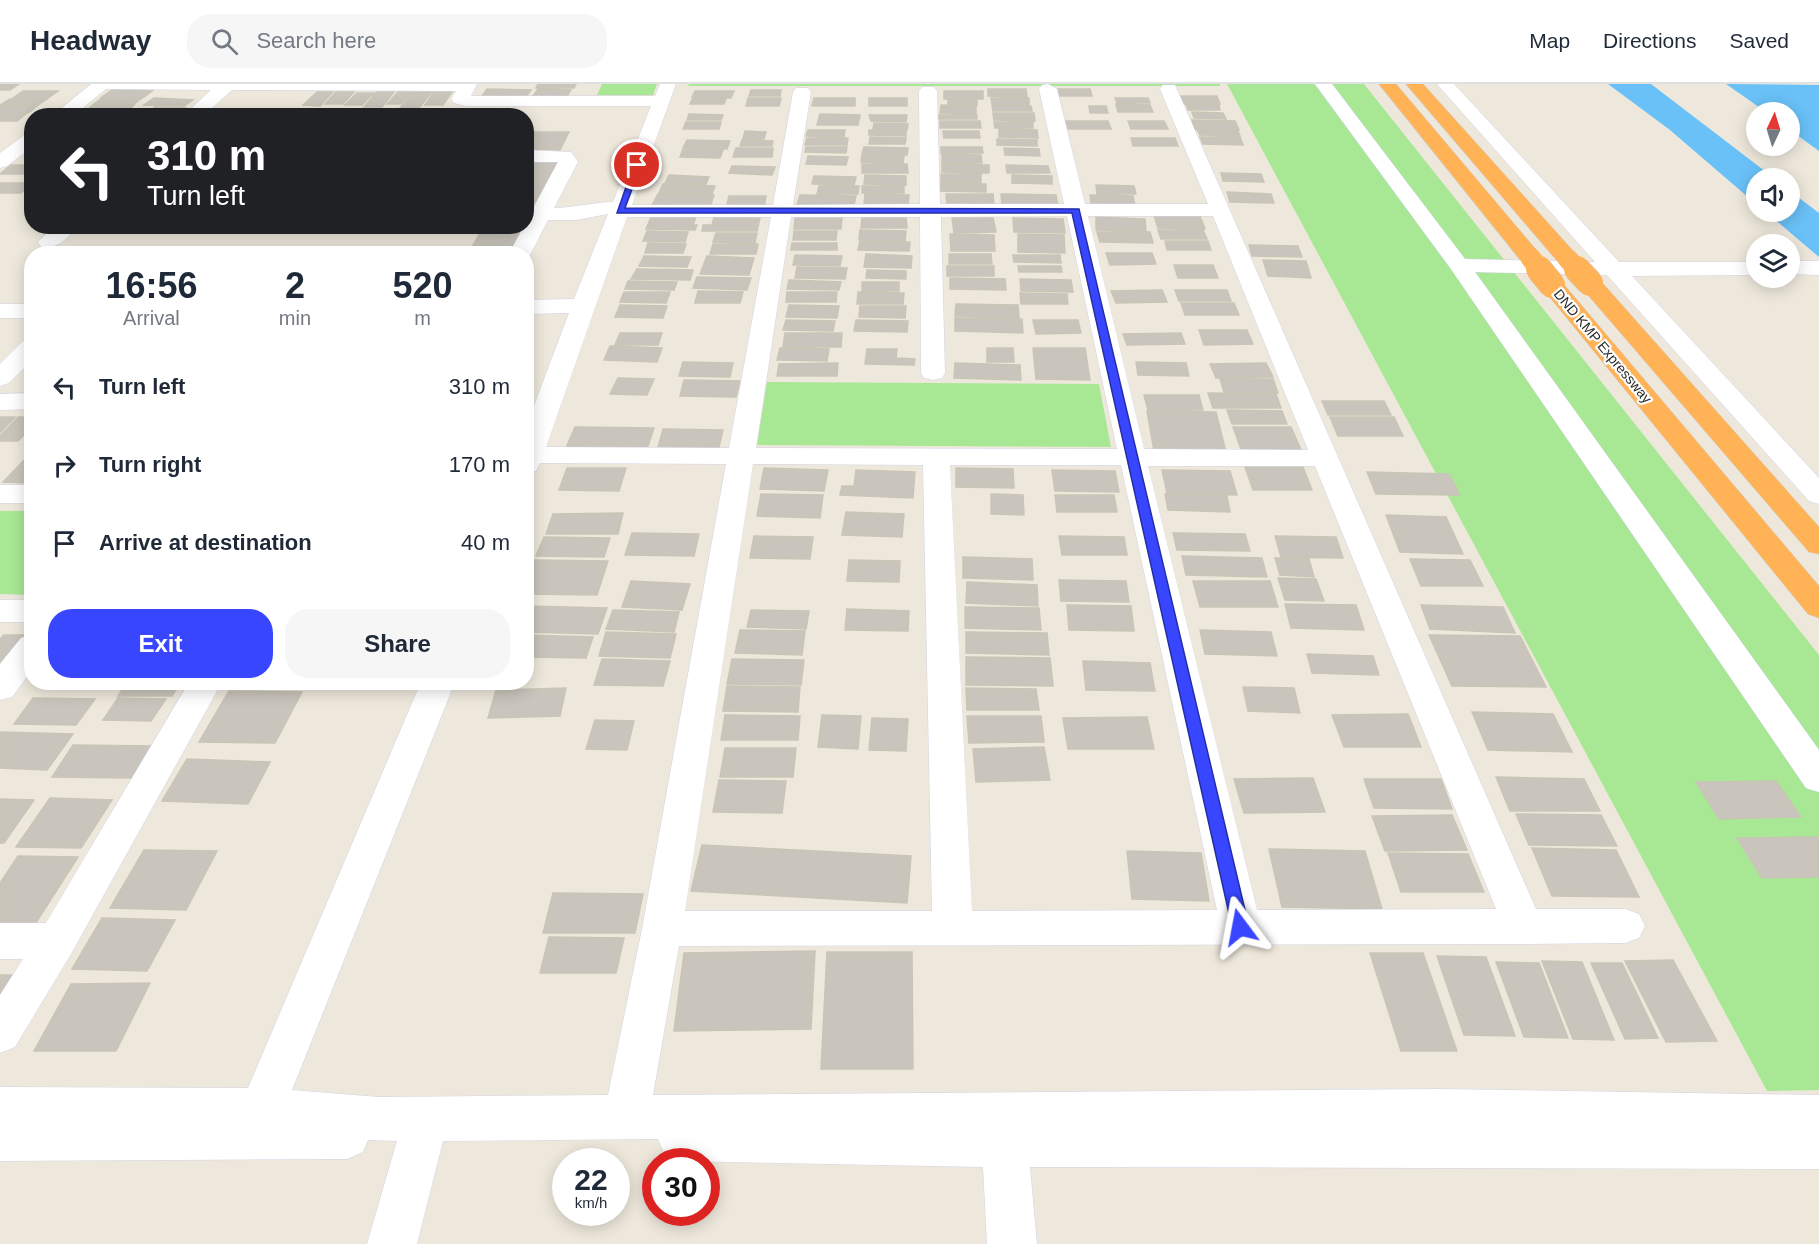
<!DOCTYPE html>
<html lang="en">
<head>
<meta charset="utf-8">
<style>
	:root { --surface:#fff; --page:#f6f6f7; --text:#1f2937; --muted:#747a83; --line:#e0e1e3; --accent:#3847ff }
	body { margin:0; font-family:Arial,sans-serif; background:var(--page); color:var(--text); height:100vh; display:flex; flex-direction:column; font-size:22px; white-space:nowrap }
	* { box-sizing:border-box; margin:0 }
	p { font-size:20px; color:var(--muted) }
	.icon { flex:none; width:33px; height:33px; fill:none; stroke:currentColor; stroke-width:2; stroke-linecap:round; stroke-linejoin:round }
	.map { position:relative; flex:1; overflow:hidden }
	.sheet { position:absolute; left:24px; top:162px; width:510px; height:444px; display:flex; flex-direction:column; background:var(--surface); border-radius:24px; box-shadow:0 3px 15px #0003 }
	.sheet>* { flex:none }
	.guide { position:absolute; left:24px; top:24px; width:510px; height:126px; border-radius:24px; box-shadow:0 3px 15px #0003; background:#202124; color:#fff; overflow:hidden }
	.needle { width:39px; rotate:4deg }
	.buttons { position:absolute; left:1746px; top:18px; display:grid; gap:12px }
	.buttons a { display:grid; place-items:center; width:54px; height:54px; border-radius:50%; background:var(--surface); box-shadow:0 3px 15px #0003; font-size:30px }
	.speed { position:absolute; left:552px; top:1064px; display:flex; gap:12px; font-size:30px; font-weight:700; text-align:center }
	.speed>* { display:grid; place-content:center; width:78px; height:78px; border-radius:50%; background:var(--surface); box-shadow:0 3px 15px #0003; line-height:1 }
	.speed small { font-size:15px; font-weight:400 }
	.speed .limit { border:9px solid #d22; background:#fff; color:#111 }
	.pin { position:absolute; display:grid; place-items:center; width:51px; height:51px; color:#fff; margin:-26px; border:3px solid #fff; border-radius:50%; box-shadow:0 2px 6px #0007 }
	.me { position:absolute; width:66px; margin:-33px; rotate:347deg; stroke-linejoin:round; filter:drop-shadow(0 0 4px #0008) }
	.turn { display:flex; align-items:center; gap:21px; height:126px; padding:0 24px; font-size:27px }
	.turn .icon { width:78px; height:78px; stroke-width:2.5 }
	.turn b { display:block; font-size:42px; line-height:51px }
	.eta { display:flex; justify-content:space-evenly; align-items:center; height:102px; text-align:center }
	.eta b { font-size:36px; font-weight:700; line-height:42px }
	.action { display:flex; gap:12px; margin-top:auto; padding:12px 24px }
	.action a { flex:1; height:69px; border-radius:24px; background:var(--accent); color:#fff; font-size:24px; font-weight:700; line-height:69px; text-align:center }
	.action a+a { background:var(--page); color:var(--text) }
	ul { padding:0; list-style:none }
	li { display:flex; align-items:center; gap:18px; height:78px; padding:0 24px }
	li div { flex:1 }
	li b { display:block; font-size:22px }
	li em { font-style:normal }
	header { display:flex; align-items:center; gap:36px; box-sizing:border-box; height:84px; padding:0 30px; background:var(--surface); border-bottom:2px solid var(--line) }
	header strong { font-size:28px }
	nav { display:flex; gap:33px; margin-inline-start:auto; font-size:21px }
	.search { width:420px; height:54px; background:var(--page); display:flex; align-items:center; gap:15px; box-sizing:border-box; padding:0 21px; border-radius:24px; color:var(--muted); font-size:22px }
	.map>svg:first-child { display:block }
	.green { fill:#a8e895 }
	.water { fill:#69c1f7 }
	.building { fill:#c9c5bc; stroke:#c9c5b6; stroke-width:1.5 }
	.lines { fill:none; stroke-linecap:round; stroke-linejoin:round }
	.minor-casing { stroke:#d1d3e5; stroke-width:1 }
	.highway-casing { stroke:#ccc; stroke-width:1 }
	.minor { fill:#fff; fill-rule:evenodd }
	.highway { fill:#ffb256; fill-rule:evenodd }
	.highway-bridge-far1-casing { stroke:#ccc; stroke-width:20; stroke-linecap:butt }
	.highway-bridge-casing { stroke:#ccc; stroke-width:27; stroke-linecap:butt }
	.highway-bridge-far1 { stroke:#ffb256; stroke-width:20 }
	.highway-bridge { stroke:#ffb256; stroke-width:26 }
	.route { fill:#3847ff; stroke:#242ea6; stroke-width:1.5 }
	.labels { text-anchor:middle; stroke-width:4.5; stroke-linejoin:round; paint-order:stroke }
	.far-street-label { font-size:14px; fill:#2b2b2b; stroke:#fff }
</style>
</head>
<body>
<header>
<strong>Headway</strong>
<div class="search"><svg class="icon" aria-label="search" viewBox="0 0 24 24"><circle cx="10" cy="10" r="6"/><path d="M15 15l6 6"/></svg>Search here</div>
<nav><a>Map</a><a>Directions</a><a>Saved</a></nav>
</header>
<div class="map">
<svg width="1819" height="1160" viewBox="0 0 1819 1160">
	<rect width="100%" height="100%" fill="#eee8dc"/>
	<path class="green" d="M602,0H657L653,11H597Z
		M689,0H1220V2H688Z
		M1227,0H1364L1819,571V1006L1767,1007Z
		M767,298L1099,300L1111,363L757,361Z
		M0,427H31V511L0,510Z"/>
	<path class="water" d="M1608,0H1651L1774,94H1756V120L1670,46Z
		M1726,0L1819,1V67L1790,46V28H1766Z
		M1790,107L1819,129V173L1766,128H1790Z"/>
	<path class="building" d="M0,0H19L10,6H0Z
		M538,0H576L574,4H536Z
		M115,4H156L144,13H102Z
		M487,5L531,6L525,15H480Z
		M538,5L571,6L566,14L532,13Z
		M988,5H1026L1027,13L988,12Z
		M1057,5H1090L1092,12H1058Z
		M751,6H781L780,12H749Z
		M23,7H58L48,14H13Z
		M695,7H734L731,14L692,13Z
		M944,7H983V15H944Z
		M317,8H333L320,22L303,21Z
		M336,8H354L343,20H325Z
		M377,8H394L382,23H364Z
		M398,8H412L401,20H387Z
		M414,8H432L419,24H400Z
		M434,8H452L443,21H425Z
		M357,9H374L362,21H345Z
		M1181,12H1217L1220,20H1183Z
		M102,14H142L134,20H94Z
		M154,14L193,16L184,22L144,21Z
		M693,14L726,15L724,20H690Z
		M748,14H781L779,22H746Z
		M814,14H855V22H812Z
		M869,14H907V22H869Z
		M991,14H1029V21L992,20Z
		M1115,14H1148L1150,19H1117Z
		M10,15H47L38,21H0Z
		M948,16H977V21L948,20Z
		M1116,20L1150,21L1153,28H1118Z
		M1186,20L1219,21L1220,26H1188Z
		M93,21H134L123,31H81Z
		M941,21L976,22V30L940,29Z
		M992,21L1031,22L1032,27H993Z
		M0,22H37L28,29H0Z
		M1089,22H1106L1108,29H1090Z
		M155,23L185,24L178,30L147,29Z
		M1192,28L1223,29L1226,35L1194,34Z
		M0,29H27L17,37H0Z
		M993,29H1034L1035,37L994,36Z
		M689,30L723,31L721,36H687Z
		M820,30L860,31L858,41H817Z
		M869,31H907L906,38L871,37Z
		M939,31H977V35H939Z
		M1192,36L1235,37L1239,46H1195Z
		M940,37H980L981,44H940Z
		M1066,37H1108L1111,45H1068Z
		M1128,37H1164L1168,45H1131Z
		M686,38H721L719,45H683Z
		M994,38H1033V44H995Z
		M874,39L908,40L907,46L873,45Z
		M999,45L1037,46L1038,54L999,53Z
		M808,46H845L844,53L806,52Z
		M869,46L906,47V52L869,51Z
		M745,47L766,48L764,55H743Z
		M943,47H979L980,54H944Z
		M1198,47H1238L1240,52L1200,51Z
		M526,48H569L560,66L526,65Z
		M870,53L906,54L905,60H869Z
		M1200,53H1240L1243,61L1203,60Z
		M807,54H848L847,61H805Z
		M1131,54H1175L1178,62H1133Z
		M997,55L1037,56V62L997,61Z
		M687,56L730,57L727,65L683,64Z
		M742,56L773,57L772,62H740Z
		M806,63H847L846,69L805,68Z
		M864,63L908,64L907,71L862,70Z
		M941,63H982L983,69H941Z
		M736,64H773L772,73H733Z
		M1004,64L1039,65L1040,72L1005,71Z
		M683,65L723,66L720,74L680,73Z
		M942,70L981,71L982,79H942Z
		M862,71L904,72L903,79L861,78Z
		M808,72L848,73L846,81L806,80Z
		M526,75H559L526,135Z
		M862,80H907L908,89H862Z
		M942,80L989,81V89L942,88Z
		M11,81H32V90H0Z
		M1006,81L1048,82L1050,89H1007Z
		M732,82L775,83L772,91L729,89Z
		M1221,89L1261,90L1264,98L1223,97Z
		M941,90H981V99H941Z
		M669,91L709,93L706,100L665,99Z
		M865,91L906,92V101L864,100Z
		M1012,91L1052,92V100L1012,99Z
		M814,92L856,93L854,101L812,100Z
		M0,99H32V100L21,109H0Z
		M663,100L715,102L712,110L659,109Z
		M940,100H986V108L940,107Z
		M1096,101L1134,102L1136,110H1097Z
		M819,102H859L858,110H817Z
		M862,102H904V109H862Z
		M1227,108L1271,110L1274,119L1230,118Z
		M658,110L714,111L710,123L652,121Z
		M865,110L909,111L908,122L864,121Z
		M946,110H993L994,121H947Z
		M1001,110L1056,111L1058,122H1002Z
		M800,111L856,112L854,122L797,121Z
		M1090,111L1133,112L1135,121L1091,120Z
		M729,112H766L764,125H726Z
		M1154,132H1200L1205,145L1158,144Z
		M651,133H696L693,141H697L695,146L646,145Z
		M714,133L760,134L757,147H702L703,141H712Z
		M862,133H906L907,144H861Z
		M1096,133L1145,135L1146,147L1096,146Z
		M795,134H842L841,145H794Z
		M952,134H993L996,148L954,149Z
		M1013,134L1063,135L1065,149L1014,148Z
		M484,142H523L508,170H468Z
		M860,146L906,147L905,157L859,156Z
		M1158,146H1203L1207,155H1161Z
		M647,147L688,148L685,158L643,157Z
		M794,147H837L836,156H793Z
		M1097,148H1150L1153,159L1100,158Z
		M716,149H757L755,159L713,158Z
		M950,150L994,151L995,167H951Z
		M1018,150L1064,151L1065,169L1018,168Z
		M860,157L910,158L909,167L858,166Z
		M1165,157H1208L1211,166H1167Z
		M648,159L686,160L683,169H645Z
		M792,159H837V166H791Z
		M713,160H758L756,170H710Z
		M1249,161L1298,162L1302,173L1252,172Z
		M1106,169H1152L1156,180L1110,181Z
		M866,170L912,172L911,184L864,183Z
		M949,170H991L992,180H949Z
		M795,171L842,172L840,182L793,181Z
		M1013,171H1060L1061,179L1014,178Z
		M644,172L691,173L687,183L639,182Z
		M707,172L754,174L749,191L700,190Z
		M1263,176L1306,177L1311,194L1268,192Z
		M1174,181H1213L1218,194H1178Z
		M947,182H994V192H947Z
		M1018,182H1061L1062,188H1019Z
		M797,183L847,184L845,195L795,194Z
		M637,185L693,186L690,196L631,195Z
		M867,186L906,187V195L866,194Z
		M697,193L751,194L747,206L693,204Z
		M950,194L1005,195L1006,206L950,205Z
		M1020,195L1071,196L1073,208L1021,207Z
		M789,196L841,198L839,206L787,205Z
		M628,197L677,198L674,206L625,205Z
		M862,198H899V207H862Z
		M1162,206L1167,218L1116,219L1111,207Z
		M1175,206H1227L1231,217H1179Z
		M698,207L743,208L740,219H695Z
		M624,208H670L666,219L620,218Z
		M787,208H837L836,218H786Z
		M858,208L904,209L903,220H857Z
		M1020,209L1067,210L1068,220H1021Z
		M1181,219H1234L1239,231H1185Z
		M956,220L1018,221L1019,234L955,232Z
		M620,221L667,222L663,234L615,233Z
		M789,221L839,222L837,234L786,233Z
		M860,222H906L905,234L859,233Z
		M955,234L1022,235L1023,249L955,247Z
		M786,236L835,237L833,247L783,246Z
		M856,236L908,237L907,248L854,247Z
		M1033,236H1078L1081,249L1036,250Z
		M1199,246H1247L1253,260L1204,261Z
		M620,249H662L658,261H615Z
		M785,249H842L841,263H783Z
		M1181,249L1185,260L1127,261L1123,250Z
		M610,262L662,264L657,278L604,276Z
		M780,264L829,265L827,277L777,276Z
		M987,264H1013L1014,278H987Z
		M1033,264H1085L1090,296L1036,295Z
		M867,265H897L896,274L915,275L914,281L865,280Z
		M683,278L733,279L730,293L679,292Z
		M1136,278L1186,279L1189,292L1138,291Z
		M838,279L837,292H777L779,280Z
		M955,279L1020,281L1021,296L954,294Z
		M1266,279L1273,293L1216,294L1210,280Z
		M618,294L654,295L647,311L610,310Z
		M1220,295H1273L1278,309L1224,308Z
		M684,296L740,297L736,313L680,312Z
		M1208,309L1276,310L1281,324H1213Z
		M1144,311H1199L1203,326H1148Z
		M1322,317H1384L1391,331H1328Z
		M1227,326L1282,327L1287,340H1232Z
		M1147,327L1216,328L1226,368L1154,367Z
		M0,333H15L0,349Z
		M18,333H32V343L18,357H0V352Z
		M1330,333H1394L1403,352H1338Z
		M575,343L654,344L647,365L566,364Z
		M1233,343H1291L1302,368H1242Z
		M663,345L723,346L718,367H657Z
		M30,370V399L3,398Z
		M1245,383H1303L1312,406H1253Z
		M567,384H626L619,407L559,406Z
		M764,384L828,386L824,407L760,405Z
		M956,384L1013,385L1014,404L956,403Z
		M856,386L915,388L913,414L840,411L842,402H854Z
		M1052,386L1115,387L1119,408L1055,407Z
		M1162,386L1230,387L1237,411L1167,409Z
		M1367,388L1449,390L1460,411L1376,410Z
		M761,410L823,411L820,434L757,432Z
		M991,410L1023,411L1024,431L991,430Z
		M1165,410L1227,412L1230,428L1168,426Z
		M1055,411H1114L1117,428H1057Z
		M846,428L904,430L902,453L842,451Z
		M623,429L618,450H546L553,430Z
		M1386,431L1446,433L1463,470L1400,468Z
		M632,449L699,450L694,472L625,471Z
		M1173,449L1245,450L1250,467L1177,466Z
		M754,452L813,453L810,475L750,474Z
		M1059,452L1124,453L1127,471H1062Z
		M1275,452L1336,453L1343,474L1281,473Z
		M544,453L610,454L604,473L536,472Z
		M1182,472L1262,474L1267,493L1186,491Z
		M963,473L1032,475L1033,496L963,494Z
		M1275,474L1309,475L1314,493L1280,491Z
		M1410,475L1470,476L1483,502H1421Z
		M533,476L608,477L597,511L526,510V493Z
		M849,476L900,477L899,498L847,497Z
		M1278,494L1316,495L1324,517L1285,516Z
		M1059,496L1126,497L1129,518L1061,517Z
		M631,497L690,500L682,526L622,523Z
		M1193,497H1270L1278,523H1200Z
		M967,498L1037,501L1038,522L966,519Z
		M1285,520L1356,521L1364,546L1291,544Z
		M1067,521L1131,522L1134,547L1069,546Z
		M1421,521L1503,523L1515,549L1430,545Z
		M526,522L607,524L598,550L526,548Z
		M965,523L1039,524L1041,546L965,544Z
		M847,525L909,527L908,547L845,546Z
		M613,526L679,528L674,548L606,545Z
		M751,526L809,527L806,545L747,543Z
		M740,546L805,547L802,571L735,569Z
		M1200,546L1271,548L1277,572L1205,570Z
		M606,548L676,550L670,574L599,572Z
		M966,548L1047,549L1049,571L966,569Z
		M4,551H32L0,595V555Z
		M526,551L593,553L586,574L526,573Z
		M1429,551L1520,552L1546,603L1452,602Z
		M1307,570L1373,572L1379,591L1312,589Z
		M966,573L1050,574L1053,602L966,601Z
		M602,575L670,577L663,602L594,601Z
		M732,575L804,576L801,601L727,600Z
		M1083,577L1150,579L1155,607L1086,606Z
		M127,598H181L172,612H118Z
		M233,598H299L297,604L231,603Z
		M727,602L800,603L798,628L723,627Z
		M1243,603L1294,604L1300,629L1248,627Z
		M566,604L560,632L488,634L496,606Z
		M966,604L1036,605L1039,626H967Z
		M229,607L302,608L275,659L199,658Z
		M33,614L95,615L76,641L14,640Z
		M118,614L166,615L151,637L103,636Z
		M1472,628L1553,630L1572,668L1488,666Z
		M1408,630L1421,663H1344L1332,631Z
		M725,631L800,632L798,656H721Z
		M822,631L861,632L858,665L818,663Z
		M967,632H1041L1044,658L969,659Z
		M1147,633L1154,665H1068L1063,634Z
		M872,634L908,635L906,667L869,666Z
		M595,636L634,637L627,666L586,665Z
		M0,648L73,650L47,686L0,684Z
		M73,661L152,662L133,694L52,693Z
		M1044,663L1050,696L976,698L973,665Z
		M725,664H796L793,693H720Z
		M187,675L270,678L248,720L162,717Z
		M1496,693L1584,695L1600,727H1510Z
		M1313,694L1325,728L1244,729L1234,695Z
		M1364,695H1441L1452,725L1374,724Z
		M719,696L786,697L782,729L713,728Z
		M1776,697L1801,733L1719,735L1696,698Z
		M50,714L112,716L81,764L16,763Z
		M0,715L34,716L4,759H0Z
		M1516,730L1601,731L1617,762L1529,761Z
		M1452,731L1467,766L1385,767L1372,732Z
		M1819,753V793L1762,794L1737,754Z
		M702,761L911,772L907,819L691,807Z
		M1532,764L1616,766L1639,813L1552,812Z
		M1269,765L1365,767L1382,825L1282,823Z
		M144,766L217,767L186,826L110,824Z
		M1127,767L1201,769L1209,817L1132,815Z
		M1388,769L1468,770L1484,808H1401Z
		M18,772L78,773L34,842L0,841V799Z
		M553,809L643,810L635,849H543Z
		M102,834L175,836L147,887L72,885Z
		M549,853L624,854L616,889H540Z
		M815,867L811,945L674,947L684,869Z
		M827,868H912L913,985H821Z
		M1370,869H1423L1457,967H1401Z
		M1437,872L1486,873L1515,952L1464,951Z
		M1673,876L1717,957L1666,958L1625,877Z
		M1542,877L1582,878L1614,956L1573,955Z
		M1496,878L1539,879L1568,954L1524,953Z
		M1591,879H1622L1658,954L1625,955Z
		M0,891H22L0,927Z
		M150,899L116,967H34L71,900Z"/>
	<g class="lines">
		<g class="minor-casing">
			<path id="minor" d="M91,0H477L471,12H655L660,0H676L632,121H773L793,8L796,4H808L811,8L793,121L920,120L919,7L922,3H934L937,7L940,120H1064L1039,5L1042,1L1048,0L1057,5L1085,120H1208L1160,5L1163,1H1175L1536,825H1625L1639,830L1645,842L1639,854L1625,859L1524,860L679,862L653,1011L1439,1005L1819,1011V1085L1030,1083L1037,1160H987L983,1083L679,1077L665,1071L658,1055L443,1057L417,1160H367L397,1057L368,1056L363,1068L347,1075L0,1077V1003L248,1004L421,598H455L292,1006L379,1013L608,1011L642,845L726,380L540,379L536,387L526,389V343L569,229L526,230V216L574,215L608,130L576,136H548L528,175L526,170H509L524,142H526L530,130L558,78H526V66L571,68L578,78L554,124C574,124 593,118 613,118L651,22H466L454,19L451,15L456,7L232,6L203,32H183L211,6L106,5L73,32H52ZM1067,132L1117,365L756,364L791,133H920L921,289L924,294L933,296L942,294L945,289L941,133ZM1088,132H1213L1308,366L1144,365ZM627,133H771L729,364L546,363ZM753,380L923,381L932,827H685ZM950,381H1121L1217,826L972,827ZM1148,382H1315L1496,825L1257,826Z
				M1315,0H1332L1465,175L1595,178L1437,0H1454L1619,178H1756V191L1632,192L1819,394V420L1809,417L1607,191L1475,188L1819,666V708L1806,704L1451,185Z
				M32,49V63L7,82L0,84V69L26,50Z
				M54,142H77C68,154 57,166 41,163L38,158Z
				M1790,177H1819V191L1790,190Z
				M0,220H32V234H0Z
				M32,255V276L9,299L0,302V280L23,257Z
				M32,309V325L0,326V310Z
				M0,401H32V419H0Z
				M0,516H32V538H0Z
				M32,551V586L12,613L0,616V580L21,554Z
				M189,598H222L71,870L15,963L0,969V911L23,875H0V839H46Z"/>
		</g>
		<g class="highway-casing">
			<path id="highway" d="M1379,0H1396L1538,168L1541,173L1538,178L1530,180L1522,178Z
				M1406,0H1423L1575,169L1578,174L1575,179L1567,181L1559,179Z
				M1590,192L1598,194L1819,443V470L1809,468L1582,204L1579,199L1582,194Z
				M1552,194L1560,196L1819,502V534L1808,530L1544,206L1541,201L1544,196Z"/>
		</g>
		<use href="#minor" class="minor"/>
		<use href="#highway" class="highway"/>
		<g class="highway-bridge-far1-casing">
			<path id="highway-bridge-far1" d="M1530,173L1541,187
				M1567,174L1579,187"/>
		</g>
		<g class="highway-bridge-casing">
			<path id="highway-bridge" d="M1539,185L1552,201
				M1577,185L1590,199"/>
		</g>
		<use href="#highway-bridge-far1" class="highway-bridge-far1"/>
		<use href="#highway-bridge" class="highway-bridge"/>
	</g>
	<path class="route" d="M634,80L641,81L625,124L1079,125L1249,843L1246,848L1240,851L1235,848L1232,843L1072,129H617Z"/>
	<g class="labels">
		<g class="far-street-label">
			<text transform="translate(1603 262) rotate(50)" y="5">DND KMP Expressway</text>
		</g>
	</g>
</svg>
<div class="buttons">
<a><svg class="needle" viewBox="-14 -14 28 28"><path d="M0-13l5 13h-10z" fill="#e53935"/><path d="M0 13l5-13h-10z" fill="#747a83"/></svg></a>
<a><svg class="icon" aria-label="sound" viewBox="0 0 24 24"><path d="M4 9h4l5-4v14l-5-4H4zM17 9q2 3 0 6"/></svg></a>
<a><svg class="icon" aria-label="layers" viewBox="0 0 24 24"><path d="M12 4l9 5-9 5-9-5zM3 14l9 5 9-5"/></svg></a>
</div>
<div class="speed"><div>22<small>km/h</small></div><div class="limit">30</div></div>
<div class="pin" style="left:637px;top:81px;background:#d93025"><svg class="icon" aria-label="arrive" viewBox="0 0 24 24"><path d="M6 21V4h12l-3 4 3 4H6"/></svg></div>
<svg class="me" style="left:1240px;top:843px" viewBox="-20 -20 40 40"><path d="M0-17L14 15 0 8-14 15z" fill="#3847ff" stroke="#fff" stroke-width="4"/></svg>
<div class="guide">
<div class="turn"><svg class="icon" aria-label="left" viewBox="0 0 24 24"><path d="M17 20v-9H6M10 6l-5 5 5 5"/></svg><div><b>310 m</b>Turn left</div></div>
</div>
<section class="sheet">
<div class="eta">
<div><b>16:56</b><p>Arrival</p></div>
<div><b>2</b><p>min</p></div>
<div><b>520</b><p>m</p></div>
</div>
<ul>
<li><svg class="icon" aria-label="left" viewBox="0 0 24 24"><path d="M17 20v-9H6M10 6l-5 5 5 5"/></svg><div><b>Turn left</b></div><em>310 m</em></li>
<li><svg class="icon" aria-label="right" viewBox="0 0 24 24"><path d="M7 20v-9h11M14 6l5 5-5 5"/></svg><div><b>Turn right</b></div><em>170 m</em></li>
<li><svg class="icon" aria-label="arrive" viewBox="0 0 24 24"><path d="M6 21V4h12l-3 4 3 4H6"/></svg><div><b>Arrive at destination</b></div><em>40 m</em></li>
</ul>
<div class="action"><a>Exit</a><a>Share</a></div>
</section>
</div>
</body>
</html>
